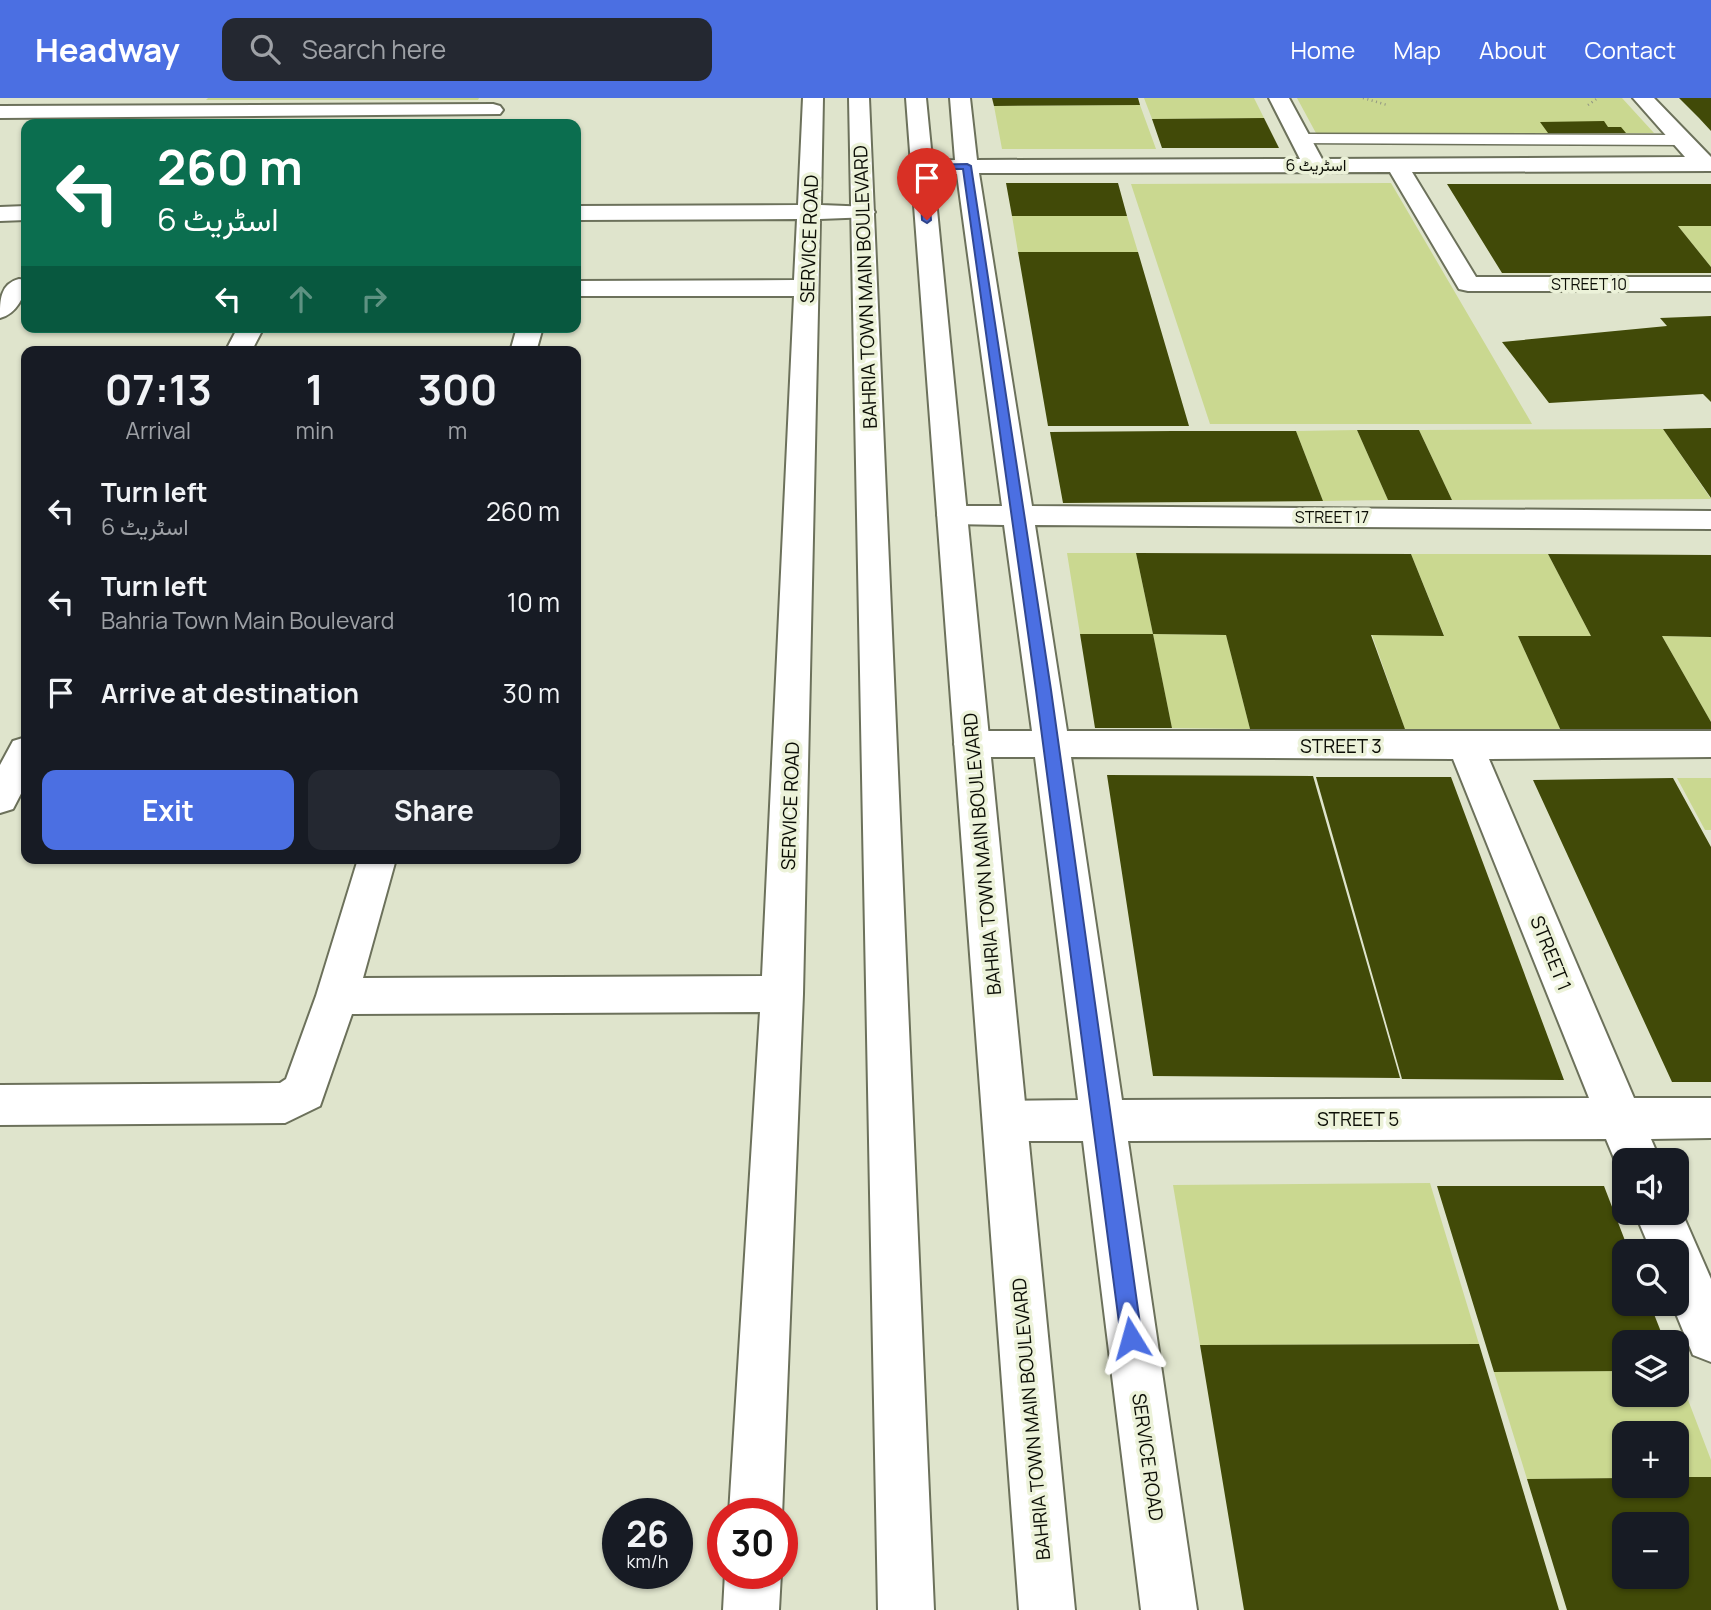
<!DOCTYPE html>
<html lang="en">
<head>
<meta charset="utf-8">
<style>
	:root { --surface:#171b24; --page:#242831; --text:#f1f3f6; --muted:#9ea1a6; --accent:#4b6fe2 }
	body { margin:0; font-family:Manrope,Vazirmatn,sans-serif; background:var(--page); color:var(--text); height:100vh; display:flex; flex-direction:column; font-size:26px; white-space:nowrap }
	* { box-sizing:border-box; margin:0 }
	p { font-size:23px; color:var(--muted) }
	.icon { flex:none; width:38px; height:38px; fill:none; stroke:currentColor; stroke-width:2; stroke-linecap:round; stroke-linejoin:round }
	.map { position:relative; flex:1; overflow:hidden }
	.panel { position:absolute; left:21px; top:248px; width:560px; height:518px; display:flex; flex-direction:column; background:var(--surface); border-radius:14px; box-shadow:0 2px 5px #0004 }
	.panel>* { flex:none }
	.hud { position:absolute; left:21px; top:21px; width:560px; height:214px; border-radius:14px; box-shadow:0 2px 5px #0004; background:#0b6e4f; color:#fff; overflow:hidden }
	.buttons { position:absolute; left:1612px; top:1050px; display:grid; gap:14px }
	.buttons a { display:grid; place-items:center; width:77px; height:77px; border-radius:14px; background:var(--surface); box-shadow:0 2px 5px #0004; font-size:35px }
	.speed { position:absolute; left:602px; top:1400px; display:flex; gap:14px; font-size:35px; font-weight:700; text-align:center }
	.speed>* { display:grid; place-content:center; width:91px; height:91px; border-radius:50%; background:var(--surface); box-shadow:0 2px 5px #0004; line-height:1 }
	.speed small { font-size:18px; font-weight:400 }
	.speed .limit { border:10px solid #d22; background:#fff; color:#111 }
	.pin { position:absolute; display:grid; place-items:center; width:60px; height:60px; color:#fff; margin:-72px -30px; border-radius:50% 50% 50% 0; rotate:-45deg; box-shadow:0 0 7px #0007 }
	.pin .icon { rotate:45deg }
	.me { position:absolute; width:77px; margin:-38px; rotate:352deg; stroke-linejoin:round; filter:drop-shadow(0 0 5px #0008) }
	.turn { display:flex; align-items:center; gap:24px; height:147px; padding:0 21px; font-size:32px }
	.turn .icon { width:91px; height:91px; stroke-width:2.5 }
	.turn b { display:block; font-size:49px; line-height:60px }
	.lanes { display:flex; align-items:center; height:66px; padding:0 21px; background:#0003; justify-content:center; gap:35px; direction:ltr }
	.lanes .off { opacity:.35 }
	.eta { display:flex; justify-content:space-evenly; align-items:center; height:119px; text-align:center }
	.eta b { font-size:42px; font-weight:700; line-height:49px }
	.action { display:flex; gap:14px; margin-top:auto; padding:14px 21px }
	.action a { flex:1; height:80px; border-radius:14px; background:var(--accent); color:#fff; font-size:28px; font-weight:700; line-height:80px; text-align:center }
	.action a+a { background:var(--page); color:var(--text) }
	ul { padding:0; list-style:none }
	li { display:flex; align-items:center; gap:21px; height:91px; padding:0 21px }
	li div { flex:1 }
	li b { display:block; font-size:26px }
	li em { font-style:normal }
	header { display:flex; align-items:center; gap:42px; box-sizing:border-box; height:98px; padding:0 35px; background:var(--accent); color:#fff }
	header strong { font-size:33px }
	nav { display:flex; gap:38px; margin-inline-start:auto; font-size:24px }
	.search { width:490px; height:63px; background:var(--page); display:flex; align-items:center; gap:18px; box-sizing:border-box; padding:0 24px; border-radius:14px; color:var(--muted); font-size:26px }
	.map>svg:first-child { display:block }
	.green { fill:#cad890 }
	.building { fill:#414a08; fill-rule:evenodd }
	.lines { fill:none; stroke-linecap:round; stroke-linejoin:round }
	.lane-casing { stroke:#6c715b; stroke-width:3 }
	.street-casing { stroke:#6c715b; stroke-width:4 }
	.secondary-casing { stroke:#6c715b; stroke-width:4 }
	.path { stroke:#929683; stroke-width:2.5; stroke-dasharray:1 3.5; stroke-linecap:butt }
	.lane { fill:#fff; fill-rule:evenodd }
	.street { fill:#fff; fill-rule:evenodd }
	.secondary { fill:#fff; fill-rule:evenodd }
	.route { fill:#4b6fe2; stroke:#314893; stroke-width:2 }
	.labels { text-anchor:middle; stroke-width:7; stroke-linejoin:round; paint-order:stroke }
	.far-street-label { font-size:16px; fill:#0b0d05; stroke:#ecf2d9 }
	.street-label { font-size:19px; fill:#0b0d05; stroke:#ecf2d9 }
</style>
</head>
<body>
<header>
<strong>Headway</strong>
<div class="search"><svg class="icon" aria-label="search" viewBox="0 0 24 24"><circle cx="10" cy="10" r="6"/><path d="M15 15l6 6"/></svg>Search here</div>
<nav><a>Home</a><a>Map</a><a>About</a><a>Contact</a></nav>
</header>
<div class="map">
<svg width="1711" height="1512" viewBox="0 0 1711 1512">
	<rect width="100%" height="100%" fill="#dfe4cc"/>
	<path class="green" d="M208,0H479L478,2H206Z
		M1144,0H1254L1264,20L1152,21Z
		M1297,0H1622L1654,35L1317,37Z
		M1140,7L1156,51H1002L994,8Z
		M1391,85L1532,326H1210L1131,86Z
		M1012,118H1127L1138,154H1018Z
		M1678,128H1711V169Z
		M1663,331L1711,401L1452,402L1419,332Z
		M1357,332L1388,402L1323,403L1296,333Z
		M1067,455H1136L1153,536L1226,537L1250,631L1172,630L1153,537L1080,536Z
		M1411,456H1548L1591,538H1518L1561,633L1405,631L1372,537H1444Z
		M1662,538L1711,539V624Z
		M1677,680H1711V732H1705Z
		M1430,1085L1479,1246L1200,1247L1173,1087Z
		M1624,1273V1297H1676L1677,1273L1711,1362V1379H1677L1676,1335H1624V1380L1527,1381L1494,1274Z"/>
	<path class="building" d="M992,0H1138L1140,7L994,8Z
		M1679,0H1711V33L1699,20Z
		M1264,20L1279,50H1162L1152,21Z
		M1604,23L1608,29H1621L1626,35H1548L1540,24Z
		M1006,85H1118L1127,118H1012Z
		M1447,86H1711V128H1678L1711,169V175H1502Z
		M1018,154H1138L1189,328H1048Z
		M1711,218V304L1703,296L1549,305L1502,244L1667,228L1660,220Z
		M1711,330V400L1663,331Z
		M1357,332H1419L1452,402H1388Z
		M1173,333H1296L1323,403L1063,405L1050,334Z
		M1136,455L1411,456L1444,538L1371,537L1405,631H1250L1226,537L1153,536Z
		M1548,456L1711,457V539L1662,538L1711,624V633H1561L1518,538H1591Z
		M1080,536H1153L1172,630H1095Z
		M1107,677L1313,678L1400,980L1153,978Z
		M1316,679H1451L1564,982L1402,981Z
		M1673,680L1711,749V984H1672L1533,682Z
		M1437,1088H1604L1629,1153H1624V1206H1650L1665,1244H1624V1273L1494,1274Z
		M1479,1246L1559,1512H1244L1200,1247Z
		M1676,1379H1711V1512H1567L1527,1381L1624,1380V1388H1676ZM1624,1426H1676V1479H1624Z"/>
	<g class="lines">
		<g class="lane-casing">
			<path id="lane" d="M1301,36L1681,37L1690,42L1681,47L1295,45L1292,41Z"/>
		</g>
		<g class="street-casing">
			<path id="street" d="M803,0H823L821,107L871,109L875,114L871,119L820,121L803,896L782,1418V1416H729L760,914L352,916L320,1008L285,1025L0,1027V987L280,985L286,981L316,898L358,761H396L363,880L762,878L794,198H576V183L794,182L797,121L576,122V108L798,107Z
				M950,0H970L977,62L1300,61L1269,0H1289L1322,61L1685,59L1633,0H1654L1711,59V73L1412,74L1476,179H1711V193H1468L1459,191L1390,74L979,75L1032,408L1711,413V431L1035,427L1067,633H1711V659L1489,661L1634,1000H1711V1040L1651,1041L1660,1062H1624V1078L1621,1077L1606,1041L1128,1043L1197,1512H1141L1083,1043H1005L989,1037L983,1023L989,1009L1005,1003L1078,1002L1035,659H972L959,655L954,646L959,637L972,633H1032L1004,427L952,426L941,424L937,417L941,410L952,408H1002L957,76L914,74L911,69L914,64L955,62ZM1071,659L1453,661L1589,1000L1122,1002Z
				M493,6L500,8L503,12L500,16L0,20V8Z
				M26,108V122L0,123V109Z
				M19,181L26,182C26,198 16,216 0,220C0,202 0,186 19,181Z
				M238,229H264L251,254H225Z
				M517,229H543L536,254H510Z
				M26,639V686L13,711L0,715V667L13,643Z
				M1676,1101L1711,1181V1264L1693,1257L1672,1206H1676V1153H1651L1635,1115H1676Z
				M725,1475H781L779,1512H723Z"/>
		</g>
		<g class="secondary-casing">
			<path id="secondary" d="M849,0H869L934,1512H878Z
				M906,0H926L1075,1512H1019Z"/>
		</g>
		<path class="path" d="M1363,0L1387,7
			M1588,7L1598,0"/>
		<use href="#lane" class="lane"/>
		<use href="#street" class="street"/>
		<use href="#secondary" class="secondary"/>
	</g>
	<path class="route" d="M967,66L971,68L1051,592L1142,1240L1139,1247L1131,1250L1124,1247L1121,1240L1036,592L963,71H927L931,122L927,125L922,122L919,67Z"/>
	<g class="labels">
		<g class="far-street-label">
			<text x="1316" y="73">اسٹریٹ 6</text>
			<text x="1589" y="192">STREET 10</text>
			<text x="1332" y="425">STREET 17</text>
		</g>
		<g class="street-label">
			<text transform="translate(809 141) rotate(-88)" y="7">SERVICE ROAD</text>
			<text transform="translate(865 189) rotate(-92)" y="7">BAHRIA TOWN MAIN BOULEVARD</text>
			<text x="1341" y="655">STREET 3</text>
			<text transform="translate(790 708) rotate(-88)" y="7">SERVICE ROAD</text>
			<text transform="translate(982 756) rotate(-95)" y="7">BAHRIA TOWN MAIN BOULEVARD</text>
			<text transform="translate(1551 855) rotate(68)" y="7">STREET 1</text>
			<text x="1358" y="1028">STREET 5</text>
			<text transform="translate(1031 1321) rotate(-95)" y="7">BAHRIA TOWN MAIN BOULEVARD</text>
			<text transform="translate(1148 1359) rotate(82)" y="7">SERVICE ROAD</text>
		</g>
	</g>
</svg>
<div class="buttons">
<a><svg class="icon" aria-label="sound" viewBox="0 0 24 24"><path d="M4 9h4l5-4v14l-5-4H4zM17 9q2 3 0 6"/></svg></a>
<a><svg class="icon" aria-label="search" viewBox="0 0 24 24"><circle cx="10" cy="10" r="6"/><path d="M15 15l6 6"/></svg></a>
<a><svg class="icon" aria-label="layers" viewBox="0 0 24 24"><path d="M12 4l9 5-9 5-9-5zM3 14l9 5 9-5"/></svg></a>
<a>+</a>
<a>−</a>
</div>
<div class="speed"><div>26<small>km/h</small></div><div class="limit">30</div></div>
<div class="pin" style="left:927px;top:122px;background:#d93025"><svg class="icon" aria-label="arrive" viewBox="0 0 24 24"><path d="M6 21V4h12l-3 4 3 4H6"/></svg></div>
<svg class="me" style="left:1131px;top:1240px" viewBox="-20 -20 40 40"><path d="M0-17L14 15 0 8-14 15z" fill="#4b6fe2" stroke="#fff" stroke-width="4"/></svg>
<div class="hud">
<div class="turn"><svg class="icon" aria-label="left" viewBox="0 0 24 24"><path d="M17 20v-9H6M10 6l-5 5 5 5"/></svg><div><b>260 m</b>اسٹریٹ 6</div></div>
<div class="lanes"><svg class="icon" aria-label="left" viewBox="0 0 24 24"><path d="M17 20v-9H6M10 6l-5 5 5 5"/></svg><svg class="icon off" aria-label="ahead" viewBox="0 0 24 24"><path d="M12 20V5M6 11l6-6 6 6"/></svg><svg class="icon off" aria-label="right" viewBox="0 0 24 24"><path d="M7 20v-9h11M14 6l5 5-5 5"/></svg></div>
</div>
<section class="panel">
<div class="eta">
<div><b>07:13</b><p>Arrival</p></div>
<div><b>1</b><p>min</p></div>
<div><b>300</b><p>m</p></div>
</div>
<ul>
<li><svg class="icon" aria-label="left" viewBox="0 0 24 24"><path d="M17 20v-9H6M10 6l-5 5 5 5"/></svg><div><b>Turn left</b><p>اسٹریٹ 6</p></div><em>260 m</em></li>
<li><svg class="icon" aria-label="left" viewBox="0 0 24 24"><path d="M17 20v-9H6M10 6l-5 5 5 5"/></svg><div><b>Turn left</b><p>Bahria Town Main Boulevard</p></div><em>10 m</em></li>
<li><svg class="icon" aria-label="arrive" viewBox="0 0 24 24"><path d="M6 21V4h12l-3 4 3 4H6"/></svg><div><b>Arrive at destination</b></div><em>30 m</em></li>
</ul>
<div class="action"><a>Exit</a><a>Share</a></div>
</section>
</div>
</body>
</html>
